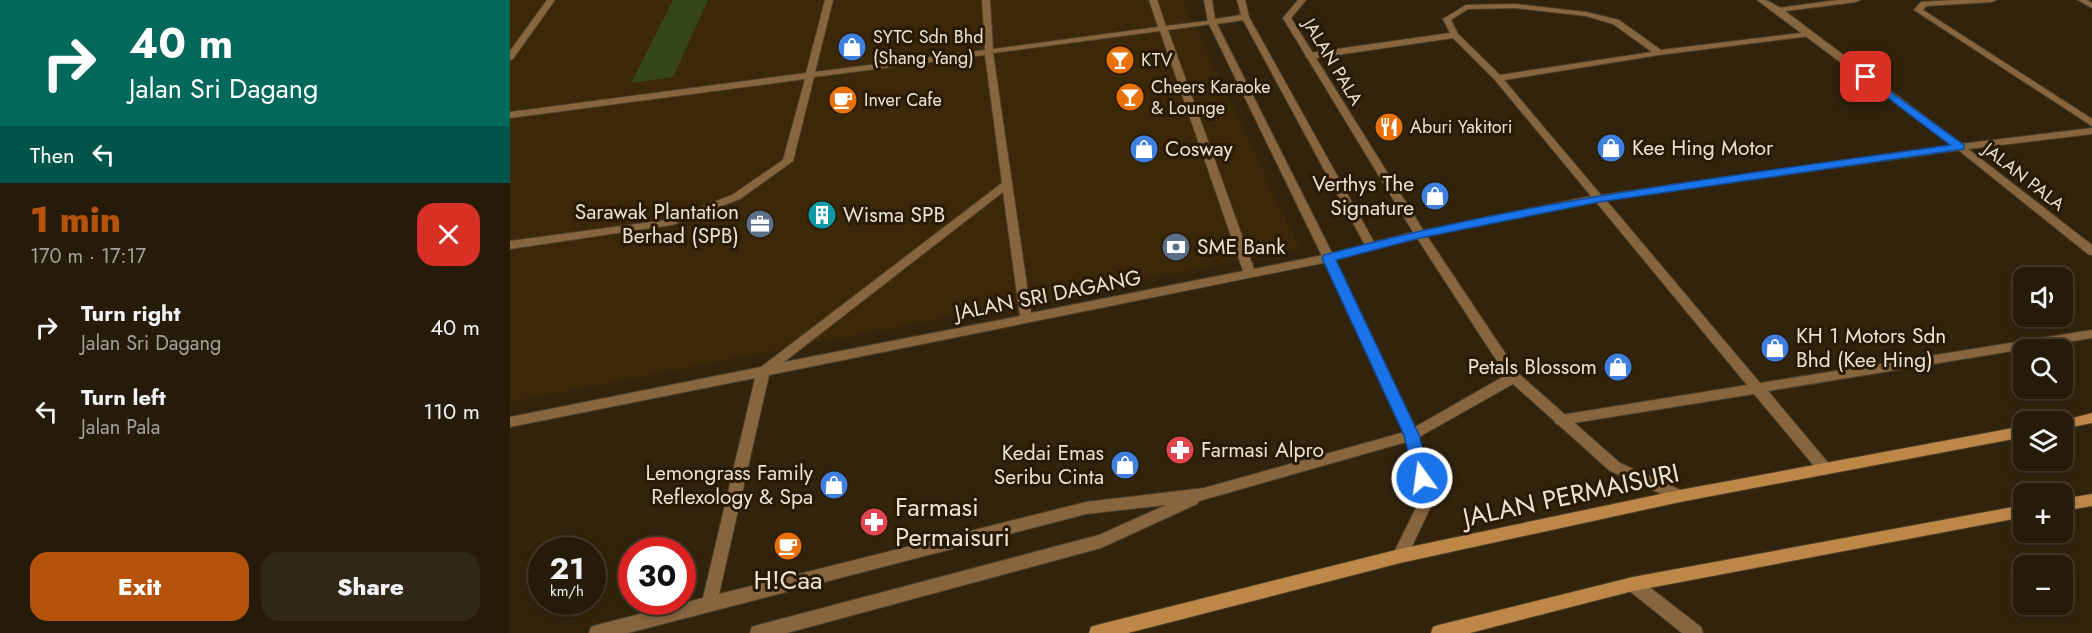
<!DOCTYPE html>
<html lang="en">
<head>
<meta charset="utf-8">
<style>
	:root { --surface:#261b09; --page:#322817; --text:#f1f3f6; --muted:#a4a19c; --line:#42392a; --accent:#b45309 }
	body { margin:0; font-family:Jost,sans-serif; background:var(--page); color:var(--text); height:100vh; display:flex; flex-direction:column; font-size:22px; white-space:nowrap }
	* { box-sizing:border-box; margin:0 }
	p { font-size:20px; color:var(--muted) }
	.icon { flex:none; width:33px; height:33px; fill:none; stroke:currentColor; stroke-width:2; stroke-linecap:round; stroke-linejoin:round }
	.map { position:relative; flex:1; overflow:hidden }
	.details { display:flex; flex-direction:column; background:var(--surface); width:510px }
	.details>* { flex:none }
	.top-card { background:#00695c; color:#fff; overflow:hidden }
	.tools { position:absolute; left:1503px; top:267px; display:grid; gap:12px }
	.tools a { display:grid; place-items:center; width:60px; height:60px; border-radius:12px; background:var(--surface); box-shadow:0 3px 9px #0003,0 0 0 2px var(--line); font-size:30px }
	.speed { position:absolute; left:18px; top:537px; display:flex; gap:12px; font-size:30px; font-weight:700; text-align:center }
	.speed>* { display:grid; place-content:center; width:78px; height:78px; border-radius:50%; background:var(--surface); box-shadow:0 3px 9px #0003,0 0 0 2px var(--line); line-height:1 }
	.speed small { font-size:15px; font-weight:400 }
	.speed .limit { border:9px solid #d22; background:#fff; color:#111 }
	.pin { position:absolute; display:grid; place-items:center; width:51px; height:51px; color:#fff; margin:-26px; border-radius:12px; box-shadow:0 3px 9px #0006 }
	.me { position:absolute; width:66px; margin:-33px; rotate:346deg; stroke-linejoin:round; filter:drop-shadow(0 0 4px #0008) }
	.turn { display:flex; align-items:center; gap:21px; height:126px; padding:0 30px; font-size:27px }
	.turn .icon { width:78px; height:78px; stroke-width:2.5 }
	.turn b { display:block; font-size:42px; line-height:51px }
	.then { display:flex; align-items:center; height:57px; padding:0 30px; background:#0003; gap:12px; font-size:22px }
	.round { display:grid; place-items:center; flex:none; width:63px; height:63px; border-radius:18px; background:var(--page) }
	.head { display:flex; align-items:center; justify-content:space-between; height:102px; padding:0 30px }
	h1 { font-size:36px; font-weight:800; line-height:45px; color:var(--accent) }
	.action { display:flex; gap:12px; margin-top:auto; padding:12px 30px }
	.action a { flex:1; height:69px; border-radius:18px; background:var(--accent); color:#fff; font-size:24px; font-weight:800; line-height:69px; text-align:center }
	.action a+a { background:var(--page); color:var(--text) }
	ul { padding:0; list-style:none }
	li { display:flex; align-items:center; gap:18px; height:84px; padding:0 30px }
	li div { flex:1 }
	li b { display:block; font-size:22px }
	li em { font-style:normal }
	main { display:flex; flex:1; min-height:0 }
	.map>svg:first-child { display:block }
	.built { fill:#3a2808 }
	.green { fill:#36461a }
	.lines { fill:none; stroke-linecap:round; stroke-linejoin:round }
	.lane-casing { stroke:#4c3f28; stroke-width:2 }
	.street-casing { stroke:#4c3f28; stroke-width:2 }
	.secondary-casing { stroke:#4c3f28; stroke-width:2 }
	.lane { fill:#87653f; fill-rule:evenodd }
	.street { fill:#87653f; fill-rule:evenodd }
	.secondary { fill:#bd8748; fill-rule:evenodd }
	.route { fill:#1a73e8; stroke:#114b97; stroke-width:1.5 }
	.labels { text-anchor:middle; stroke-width:6; stroke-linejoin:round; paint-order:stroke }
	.far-poi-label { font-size:18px; fill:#ebe2d4; stroke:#281a04; text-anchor:start }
	.far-street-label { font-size:18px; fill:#ebe2d4; stroke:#281a04 }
	.poi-label { font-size:21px; fill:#ebe2d4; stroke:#281a04; text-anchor:start }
	.street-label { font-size:21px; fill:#ebe2d4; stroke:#281a04 }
	.near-street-label { font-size:26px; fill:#ebe2d4; stroke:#281a04 }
	.near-poi-label { font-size:26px; fill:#ebe2d4; stroke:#281a04; text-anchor:start }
</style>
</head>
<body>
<main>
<section class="details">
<div class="top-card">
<div class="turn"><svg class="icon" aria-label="right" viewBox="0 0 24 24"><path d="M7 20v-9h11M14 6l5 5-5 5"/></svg><div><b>40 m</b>Jalan Sri Dagang</div></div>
<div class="then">Then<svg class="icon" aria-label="left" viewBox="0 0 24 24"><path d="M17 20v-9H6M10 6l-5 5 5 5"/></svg></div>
</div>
<div class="head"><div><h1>1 min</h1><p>170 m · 17:17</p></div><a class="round" style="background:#d93025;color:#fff"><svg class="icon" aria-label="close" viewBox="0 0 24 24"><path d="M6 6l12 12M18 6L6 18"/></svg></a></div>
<ul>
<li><svg class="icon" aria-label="right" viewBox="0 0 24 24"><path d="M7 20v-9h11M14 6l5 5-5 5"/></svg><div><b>Turn right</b><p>Jalan Sri Dagang</p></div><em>40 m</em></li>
<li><svg class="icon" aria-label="left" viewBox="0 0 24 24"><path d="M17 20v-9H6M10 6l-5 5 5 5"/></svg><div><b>Turn left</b><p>Jalan Pala</p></div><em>110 m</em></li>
</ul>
<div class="action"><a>Exit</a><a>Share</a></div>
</section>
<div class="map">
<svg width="1582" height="633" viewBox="0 0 1582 633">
	<rect width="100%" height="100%" fill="#32240c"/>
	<path class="built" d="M0,0H673L790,249L0,402Z"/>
	<path class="green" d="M163,0H198L163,77L121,83Z"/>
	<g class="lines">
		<g class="lane-casing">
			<path id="lane" d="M37,0H45L3,59L0,60V51Z
				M315,0H323L305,72L475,50L472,0H480L483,49L648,27L639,0H647L656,26L705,20V24H702L658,30L744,269L818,254L824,258L818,262L259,375L209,594L576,502L694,488L902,430L907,431L909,435L907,439L689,501L687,504L591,548L277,633H240L242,627L248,625L589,535L656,505L576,514L118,633H79L81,627L87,625L193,598L245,378L0,427V417L251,367L492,183L475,55L304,77L283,161L230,199L162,225L0,249V241L156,220L222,195L273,160L295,79L0,118V112L296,73ZM650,31L733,271L521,313L483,53ZM493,192L510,316L274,362Z
				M1328,0H1350L1346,2L1268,12L1264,10L1268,8Z
				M1443,0H1486L1482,2L1416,6L1413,10L1582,119V126L1404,10L1411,2Z
				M1568,0H1577L1582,3V8Z
				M1005,4L1076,12L1109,20L1151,50L1300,32L1304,34L1300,36L1149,55L994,80L1091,195L1450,144L1582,128V134L1450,150L1096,200L1250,383L1582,330V338L1258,391L1320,465L1322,469L1320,473L1315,475L1310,473L1244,394L1051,425L1046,424L1044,420L1046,416L1051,415L1237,385L1086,202L910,237L906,236L905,234L910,231L1081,196L985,80L943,38L799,59L795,56L799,53L940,33L933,19L956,5ZM1005,8L1076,16L1103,24L1142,52L990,75L948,34L941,20L958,9Z
				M1123,577L1129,579L1191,627L1193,633H1172L1117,589L1115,584L1117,579Z"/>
		</g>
		<g class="street-casing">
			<path id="street" d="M694,0H702L705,19L731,15L727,0H735L739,17L864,242L903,232L773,18L788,0H796L781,18L915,233L1009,374L1110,463L1175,492L1177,496L1175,500L1170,502L1165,500L1100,471L1003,384L909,437L924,500L895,561L890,563L885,561L882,556L910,500L895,435L830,293L698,22ZM733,20L855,245L822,253L707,24ZM907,238L996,375L905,427L825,260Z
				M1247,0H1256L1271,8L1453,145L1582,245V255L1578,254L1447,149Z"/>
		</g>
		<g class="secondary-casing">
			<path id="secondary" d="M1582,413V423L1552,429V422H1547Z
				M1514,426V437L1170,502L890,563L618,633H579L581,627L587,625L890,549L1170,490Z
				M1582,494V506L1552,511V499Z
				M1514,505V517L1123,591L960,633H921L923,627L929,625L1123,577Z"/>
		</g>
		<use href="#lane" class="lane"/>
		<use href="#street" class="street"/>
		<use href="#secondary" class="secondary"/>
	</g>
	<path class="route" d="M1356,74L1454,145V149L1089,202L910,238L826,260L909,435L920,478L918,483L912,485L906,483L894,435L812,258L814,255C1019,199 1230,175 1440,145L1353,79L1351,77Z"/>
	<defs>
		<g id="shop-disc" transform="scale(1.5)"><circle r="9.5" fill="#3f7fe0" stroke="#281a04"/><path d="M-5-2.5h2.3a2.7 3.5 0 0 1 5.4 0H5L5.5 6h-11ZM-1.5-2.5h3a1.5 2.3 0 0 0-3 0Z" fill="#fff"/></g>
		<g id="bar-disc" transform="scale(1.5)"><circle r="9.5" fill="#e8710a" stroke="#281a04"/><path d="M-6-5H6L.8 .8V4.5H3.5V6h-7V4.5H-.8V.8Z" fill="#fff"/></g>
		<g id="cafe-disc" transform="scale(1.5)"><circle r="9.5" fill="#e8710a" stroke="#281a04"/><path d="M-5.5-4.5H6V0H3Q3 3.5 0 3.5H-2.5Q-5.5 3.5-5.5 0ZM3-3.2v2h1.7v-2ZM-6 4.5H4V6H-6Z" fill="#fff"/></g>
		<g id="restaurant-disc" transform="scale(1.5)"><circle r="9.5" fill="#e8710a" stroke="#281a04"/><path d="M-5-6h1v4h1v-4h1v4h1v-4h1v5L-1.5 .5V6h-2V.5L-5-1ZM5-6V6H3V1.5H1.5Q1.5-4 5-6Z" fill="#fff"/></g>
		<g id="building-disc" transform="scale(1.5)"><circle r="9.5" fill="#0f9aa8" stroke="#281a04"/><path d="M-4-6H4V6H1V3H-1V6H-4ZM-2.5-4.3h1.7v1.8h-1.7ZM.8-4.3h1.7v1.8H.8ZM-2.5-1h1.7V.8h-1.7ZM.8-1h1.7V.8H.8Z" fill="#fff"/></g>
		<g id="office-disc" transform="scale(1.5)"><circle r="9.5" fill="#5c6f8a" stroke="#281a04"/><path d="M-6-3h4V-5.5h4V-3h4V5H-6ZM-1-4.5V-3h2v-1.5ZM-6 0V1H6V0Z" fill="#fff"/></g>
		<g id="bank-disc" transform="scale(1.5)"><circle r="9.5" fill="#5c6f8a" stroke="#281a04"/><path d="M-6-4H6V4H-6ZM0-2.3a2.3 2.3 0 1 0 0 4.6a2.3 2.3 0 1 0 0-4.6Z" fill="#fff"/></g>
		<g id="pharmacy-disc" transform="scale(1.5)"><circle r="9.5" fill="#e0444e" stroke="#281a04"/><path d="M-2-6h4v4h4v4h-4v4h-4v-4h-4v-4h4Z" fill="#fff"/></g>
	</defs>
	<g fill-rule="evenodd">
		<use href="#shop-disc" x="342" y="47"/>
		<use href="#bar-disc" x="610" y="60"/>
		<use href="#bar-disc" x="620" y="97"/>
		<use href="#cafe-disc" x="333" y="100"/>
		<use href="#restaurant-disc" x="879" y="127"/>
		<use href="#shop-disc" x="1101" y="148"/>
		<use href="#shop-disc" x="634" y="149"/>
		<use href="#shop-disc" x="925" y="196"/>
		<use href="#building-disc" x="312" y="215"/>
		<use href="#office-disc" x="250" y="224"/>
		<use href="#bank-disc" x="666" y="247"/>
		<use href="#shop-disc" x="1265" y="348"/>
		<use href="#shop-disc" x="1108" y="367"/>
		<use href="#pharmacy-disc" x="670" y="450"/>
		<use href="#shop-disc" x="615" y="465"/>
		<use href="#shop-disc" x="324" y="485"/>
		<use href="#pharmacy-disc" x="364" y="522"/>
		<use href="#cafe-disc" x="278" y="546"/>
	</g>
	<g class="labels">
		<g class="far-poi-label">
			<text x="363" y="43">SYTC Sdn Bhd<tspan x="363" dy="21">(Shang Yang)</tspan></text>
			<text x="631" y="66">KTV</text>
			<text x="641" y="93">Cheers Karaoke<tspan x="641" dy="21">&amp; Lounge</tspan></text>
			<text x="354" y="106">Inver Cafe</text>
			<text x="900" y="133">Aburi Yakitori</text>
		</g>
		<g class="far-street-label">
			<text transform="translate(823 62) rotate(59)" y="6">JALAN PALA</text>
			<text transform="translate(1514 177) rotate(38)" y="6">JALAN PALA</text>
		</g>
		<g class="poi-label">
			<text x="1122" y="155">Kee Hing Motor</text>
			<text x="655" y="156">Cosway</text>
			<text x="904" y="191" text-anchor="end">Verthys The<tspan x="904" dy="24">Signature</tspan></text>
			<text x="229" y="219" text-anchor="end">Sarawak Plantation<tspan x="229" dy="24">Berhad (SPB)</tspan></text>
			<text x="333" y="222">Wisma SPB</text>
			<text x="687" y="254">SME Bank</text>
			<text x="1286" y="343">KH 1 Motors Sdn<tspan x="1286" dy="24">Bhd (Kee Hing)</tspan></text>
			<text x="1087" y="374" text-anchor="end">Petals Blossom</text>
			<text x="691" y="457">Farmasi Alpro</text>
			<text x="594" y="460" text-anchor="end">Kedai Emas<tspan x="594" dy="24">Seribu Cinta</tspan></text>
			<text x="303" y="480" text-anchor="end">Lemongrass Family<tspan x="303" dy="24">Reflexology &amp; Spa</tspan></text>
		</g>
		<g class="street-label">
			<text transform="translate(538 295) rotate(-11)" y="7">JALAN SRI DAGANG</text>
		</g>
		<g class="near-street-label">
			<text transform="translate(1061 495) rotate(-12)" y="9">JALAN PERMAISURI</text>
		</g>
		<g class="near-poi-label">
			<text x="385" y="516">Farmasi<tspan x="385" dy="30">Permaisuri</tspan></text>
			<text x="278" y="589" text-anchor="middle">H!Caa</text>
		</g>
	</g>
</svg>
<div class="tools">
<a><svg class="icon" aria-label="sound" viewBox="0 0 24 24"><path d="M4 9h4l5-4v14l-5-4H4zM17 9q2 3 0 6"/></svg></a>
<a><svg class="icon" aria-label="search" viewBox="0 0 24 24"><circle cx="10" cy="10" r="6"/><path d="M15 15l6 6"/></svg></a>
<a><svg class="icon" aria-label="layers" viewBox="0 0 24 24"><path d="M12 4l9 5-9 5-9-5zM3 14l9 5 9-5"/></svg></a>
<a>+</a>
<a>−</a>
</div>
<div class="speed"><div>21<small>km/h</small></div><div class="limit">30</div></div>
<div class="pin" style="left:1356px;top:77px;background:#d93025"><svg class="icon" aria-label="arrive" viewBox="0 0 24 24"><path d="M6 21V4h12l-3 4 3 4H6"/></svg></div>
<svg class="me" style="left:912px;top:478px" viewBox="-20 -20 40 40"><circle r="17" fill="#1a73e8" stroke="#fff" stroke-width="3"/><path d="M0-11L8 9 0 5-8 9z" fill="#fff"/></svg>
</div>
</main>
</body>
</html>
